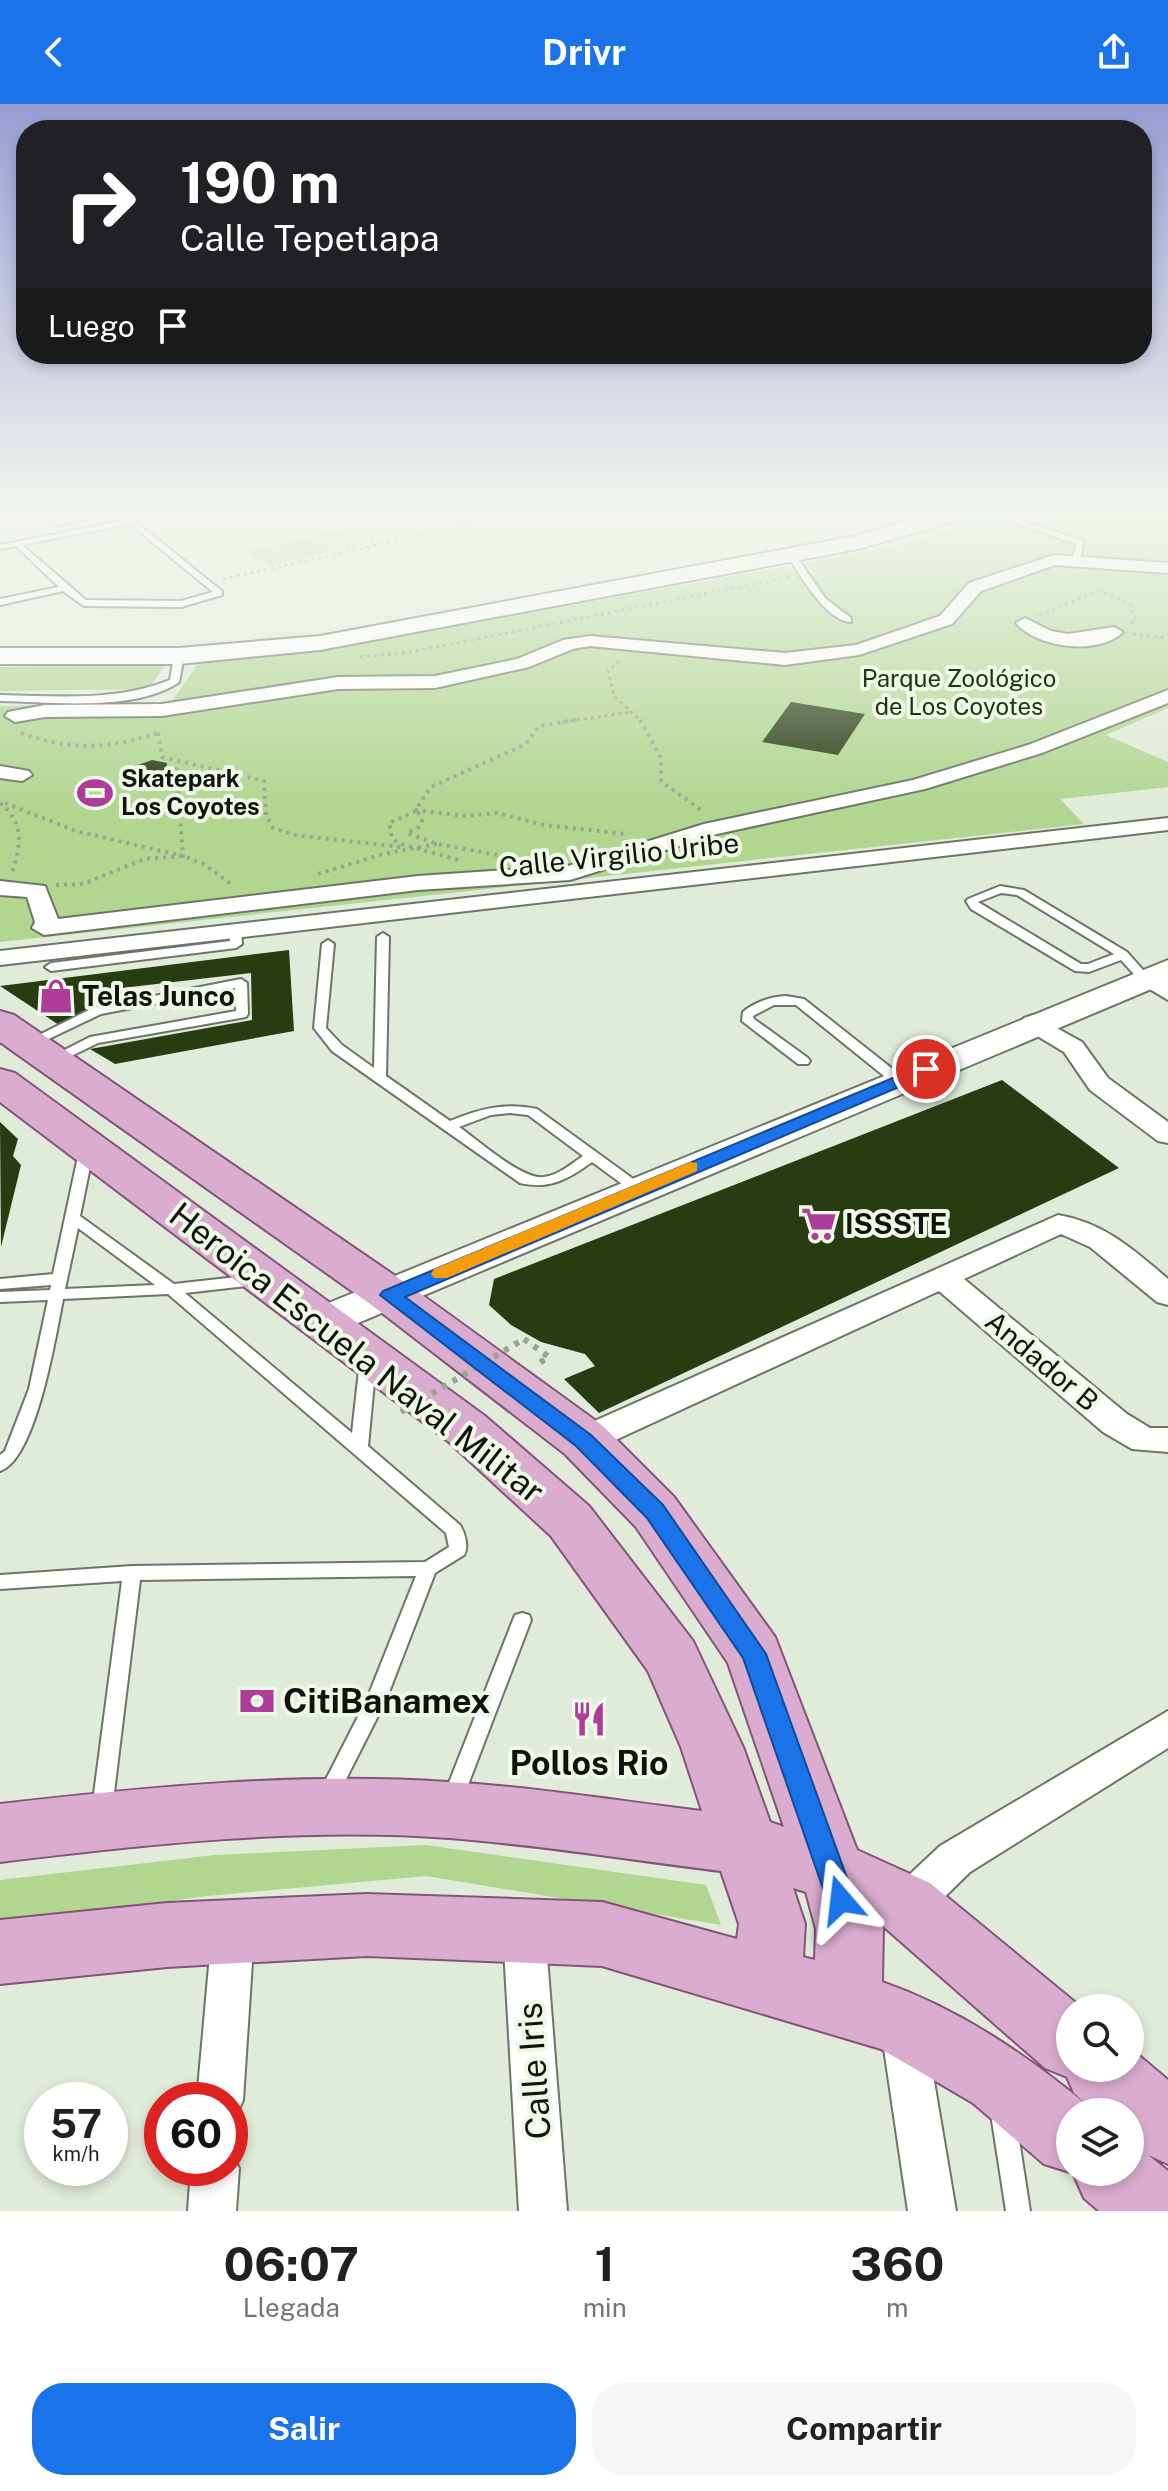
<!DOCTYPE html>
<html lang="es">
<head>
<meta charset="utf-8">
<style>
	:root { --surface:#fff; --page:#f6f6f6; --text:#202124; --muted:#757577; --accent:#1a73e8 }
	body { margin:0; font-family:"Public Sans",sans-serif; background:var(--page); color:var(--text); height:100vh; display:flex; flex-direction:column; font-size:30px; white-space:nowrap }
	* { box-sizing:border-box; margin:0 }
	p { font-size:26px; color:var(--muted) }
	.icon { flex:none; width:44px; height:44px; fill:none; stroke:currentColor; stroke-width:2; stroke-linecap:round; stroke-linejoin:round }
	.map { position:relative; height:2107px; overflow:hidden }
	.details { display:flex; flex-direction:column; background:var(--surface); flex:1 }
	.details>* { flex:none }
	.guide { position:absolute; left:16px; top:16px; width:1136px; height:244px; border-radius:32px; box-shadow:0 4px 12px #0003; background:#202124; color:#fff; overflow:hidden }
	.controls { position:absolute; left:1056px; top:1890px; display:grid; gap:16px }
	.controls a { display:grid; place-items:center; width:88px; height:88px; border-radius:50%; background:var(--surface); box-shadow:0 4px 12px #0003; font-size:40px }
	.speed { position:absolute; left:24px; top:1978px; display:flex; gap:16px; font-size:40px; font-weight:700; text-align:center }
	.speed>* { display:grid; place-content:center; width:104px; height:104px; border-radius:50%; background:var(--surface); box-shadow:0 4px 12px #0003; line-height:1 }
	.speed small { font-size:20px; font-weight:400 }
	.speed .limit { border:12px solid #d22; background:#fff; color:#111 }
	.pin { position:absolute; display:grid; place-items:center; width:68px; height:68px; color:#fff; margin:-34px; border:4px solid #fff; border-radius:50%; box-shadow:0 2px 8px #0007 }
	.me { position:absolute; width:88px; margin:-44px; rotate:343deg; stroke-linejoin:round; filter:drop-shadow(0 0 6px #0008) }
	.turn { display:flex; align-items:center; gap:28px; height:168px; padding:0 32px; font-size:36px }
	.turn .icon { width:104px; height:104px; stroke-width:2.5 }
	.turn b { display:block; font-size:56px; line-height:68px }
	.then { display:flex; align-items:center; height:76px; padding:0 32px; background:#0003; gap:16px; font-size:30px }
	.eta { display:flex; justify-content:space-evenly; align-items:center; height:136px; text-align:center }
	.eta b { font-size:48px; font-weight:700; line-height:56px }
	.button { display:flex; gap:16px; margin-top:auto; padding:16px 32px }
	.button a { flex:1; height:92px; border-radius:32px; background:var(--accent); color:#fff; font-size:32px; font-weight:700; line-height:92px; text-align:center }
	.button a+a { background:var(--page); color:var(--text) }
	header { display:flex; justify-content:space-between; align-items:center; height:104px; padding:0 32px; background:var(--accent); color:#fff; font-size:36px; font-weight:700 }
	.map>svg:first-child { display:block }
	.green { fill:#b0d690 }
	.building { fill:#283c12 }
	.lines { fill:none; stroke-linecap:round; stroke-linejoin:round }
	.lane-casing { stroke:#6d7566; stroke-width:4 }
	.street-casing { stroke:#6d7566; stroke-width:4 }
	.secondary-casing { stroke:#6d7566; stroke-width:4 }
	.primary-casing { stroke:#845478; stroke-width:4 }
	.path-far2 { stroke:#9ba395; stroke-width:3; stroke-dasharray:3 4; stroke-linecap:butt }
	.path-far1 { stroke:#9ba395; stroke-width:4; stroke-dasharray:3 5; stroke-linecap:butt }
	.path { stroke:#9ba395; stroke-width:6; stroke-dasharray:5 7; stroke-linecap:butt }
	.lane { fill:#fff; fill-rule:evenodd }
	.street { fill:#fff; fill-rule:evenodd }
	.secondary { fill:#fff; fill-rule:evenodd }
	.primary { fill:#daadd0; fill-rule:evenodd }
	.path-bridge { stroke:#9ba395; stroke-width:6; stroke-dasharray:5 7; stroke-linecap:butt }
	.route { fill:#1a73e8; stroke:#114b97; stroke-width:2 }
	.slow { fill:#f59e0b }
	.labels { text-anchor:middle; stroke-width:8; stroke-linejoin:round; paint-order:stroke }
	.far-park-label { font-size:24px; fill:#231; stroke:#eef8e6 }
	.far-poi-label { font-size:24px; font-weight:bold; fill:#11140e; stroke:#eef8e6; text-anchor:start }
	.street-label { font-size:28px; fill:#11140e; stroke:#eef8e6 }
	.poi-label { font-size:28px; font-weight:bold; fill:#11140e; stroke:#eef8e6; text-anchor:start }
	.near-street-label { font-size:34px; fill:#11140e; stroke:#eef8e6 }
	.near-poi-label { font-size:34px; font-weight:bold; fill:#11140e; stroke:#eef8e6; text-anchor:start }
</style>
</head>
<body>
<header><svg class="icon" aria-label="back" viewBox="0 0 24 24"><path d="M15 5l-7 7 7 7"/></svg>Drivr<svg class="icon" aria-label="share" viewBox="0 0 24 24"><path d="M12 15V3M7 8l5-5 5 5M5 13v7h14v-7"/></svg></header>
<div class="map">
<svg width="1168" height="2107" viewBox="0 0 1168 2107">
	<rect width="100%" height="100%" fill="#e1ebd9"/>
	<path class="green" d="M1004,411H1168V604L1106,631L1168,658V683L1060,695L1084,720L0,838V602L170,600L198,560L306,549L787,462L800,474L816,471L805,459L917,437L988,412L1020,422L1027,419Z
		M346,425L369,439L269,462L247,447Z
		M165,561L150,583L143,585L0,587V563Z
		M425,1741L706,1781L721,1821L426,1772L207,1792L0,1820V1776L215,1751Z"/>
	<path class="building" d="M791,598L865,610L838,651L762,638Z
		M152,656L167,659L166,667L152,671L137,668L138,661Z
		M289,846L294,927L115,960L90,945L252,916L251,869L96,887V902L59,921L0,882Z
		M1002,976L1119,1064L599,1309L564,1275L595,1262L585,1250L541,1238L511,1221L489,1201L494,1175Z
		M0,1018L18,1035L13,1052L21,1061L1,1143Z"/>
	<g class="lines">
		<g class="lane-casing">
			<path id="lane" d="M43,411H52L59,416L88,411H104L57,421Z
				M992,411H1003L1084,437L1080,455L1076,457L1072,455L1077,440Z
				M132,415L222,487V491L181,503L84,502L63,487L0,501V495L59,483L16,442L0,445V441ZM130,420L213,488L181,497L86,496L22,441Z
				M788,449H794L825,494L851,514V518C826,517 800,471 787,451Z
				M179,549L184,552L179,578C136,608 51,598 0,597V591C58,592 115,598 170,576L174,552Z
				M1000,782L1024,786L1127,848L1151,875L1145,879L1141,878L1121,856L1089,868L1075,867L971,805L966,797L968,795ZM1001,789L1017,791L1114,850L1088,860H1081L978,798Z
				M235,821L241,825L242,840L236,844L51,867L45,863L51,859L230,837L229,825Z
				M383,829L389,833L386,972L450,1017C479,1005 505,998 537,1005L643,1082L645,1085L643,1088H633L592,1058C569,1075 549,1086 520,1079L332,947L314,924L322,840L328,836L334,840L326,924L342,941L374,964L377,833ZM510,1009L528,1011L583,1052C571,1060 559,1071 544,1073C522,1076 478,1036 459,1023L491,1011Z
				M241,875L247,879L248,910L246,913L98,939L57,959H47L45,956L90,933L236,907L235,884L101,910L34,942L29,943L23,939L93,904Z
				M786,892L804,895L904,974L906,977L904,980H894L796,901H774L753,912L754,915L808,954L810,957L808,960H798L742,917L743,908C755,898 770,893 786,892Z
				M87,1039L94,1043L80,1112L174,1180L255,1171L260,1172L263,1176L260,1180L255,1181L185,1189L352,1329L360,1257L362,1253H374L376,1257L368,1342L460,1421C465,1429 469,1443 464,1451L435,1469L386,1596L335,1697L328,1700L321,1697L318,1691L367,1595L416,1472L140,1476L112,1705L109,1711L102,1714L95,1711L92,1705L122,1477L0,1485V1471L132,1462L425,1458L449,1443L446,1429L168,1190L63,1195C56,1231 36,1356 0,1367V1351L5,1347L29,1285L48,1196L0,1198V1188L50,1186L51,1181L0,1185V1175L53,1170L80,1043ZM78,1124L155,1181L65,1185Z
				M522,1509L529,1511L531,1516L463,1694L460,1700L453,1703L446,1700L443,1694L513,1516L515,1511Z
				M1003,1998L1011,2002L1015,2010L1030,2107H1006L991,2010L995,2002Z"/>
		</g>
		<g class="street-casing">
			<path id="street" d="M1054,451L1168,459V469L1055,461L981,487L952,520L859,551L785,561L590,542L573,545L529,563L435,584L338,585L162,612L45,613L15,618L5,612L8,608L45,601L162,600L338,573L435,572L517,555L563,536L590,532L785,549L856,541L940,512L969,479Z
				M1025,514L1051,527L1068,530L1114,523L1123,528C1099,552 1037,544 1016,519Z
				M1168,586V599L1042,649L925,685L717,730L570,776L418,786L44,831L32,824L35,818L27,793L0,791V777L45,782L58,815L418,772L568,762L704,720L913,676L1028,641Z
				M0,662L29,667L32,671L22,677L0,674Z
				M1168,714V726L0,861V847Z
				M1145,868L1168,878V896L1133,875Z
				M1033,911L1082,938L1108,974L1168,1018V1039L1158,1037L1090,986L1064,948L1024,924L1020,919L1024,914Z
				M1058,1111C1103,1118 1134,1146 1168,1175V1201L1157,1198L1090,1143L1061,1130L964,1175L1127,1310L1150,1324H1168V1348L1132,1345L1103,1328L939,1187L596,1345L584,1348L572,1345L567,1336L572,1327Z
				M1168,1607V1644L970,1768L922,1815L907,1821L892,1815L886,1801L892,1787L940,1742Z
				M524,1807L539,1813L545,1827L567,2107H519L503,1827L509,1813Z
				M233,1808L248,1814L254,1828L243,1996L236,2012L230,2015V1996H197L212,1828L218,1814Z
				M903,1902L919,1909L925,1924L956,2107H908L881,1924L887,1909Z
				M230,2047L239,2064L236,2107H188L191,2064H230Z"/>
		</g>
		<g class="secondary-casing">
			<path id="secondary" d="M929,411H963L960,416L858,445L320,546L179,560H0V544H179L320,532L855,432Z
				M1168,856V878L339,1227L324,1231L309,1227L303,1217L309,1207Z"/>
		</g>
		<g class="primary-casing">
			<path id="primary" d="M0,907L14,911L407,1180L603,1322L674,1393L775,1533L857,1746L930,1779L1082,1904H1070V1964H1130V1944L1168,1976V2060L1148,2051L1168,2067V2107H1099L1084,2094L1073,2069L1044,2060L973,1999L881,1945L602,1862L367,1852L167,1863L0,1880V1816L167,1799L367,1790L602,1798L737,1835L739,1820L721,1767C631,1756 540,1741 449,1734C301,1723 148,1740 0,1758V1700C148,1683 300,1668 448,1678C533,1683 618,1697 702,1707L681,1643L648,1567L551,1432L449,1338L0,998V965L15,969L485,1312L589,1402L693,1537L743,1643L770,1718L784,1723L728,1559L636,1423L565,1350L373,1202L0,938ZM793,1784L806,1788L816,1825L815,1856L803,1853L805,1820ZM883,1822L1045,1964L1067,1973L1074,1989L1087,2001C1025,1950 959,1905 882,1878ZM1070,2008H1130V2068H1070Z"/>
		</g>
		<path class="path-far2" d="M305,411L357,427L377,440
			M826,411L846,421
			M794,416L815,411
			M223,475L513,411
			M1039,511L1098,487L1130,499L1136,516L1128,521
			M1133,530L1168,534
			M360,553L406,549L791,473
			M619,557L608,567L614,592L642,618
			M563,618L631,608"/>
		<path class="path-far1" d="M640,616L661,654V677L702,707
			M21,629C70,647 109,645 158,629
			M158,629L162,653L264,677L266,711L273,724L294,731L401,743
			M0,699C25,719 21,741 12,769
			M5,699L76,727L183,752L176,658
			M415,706L466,712L497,709L544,721L626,730
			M418,708L422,717L419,723L407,729L437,740L503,752
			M458,756L398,739L392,734L389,719L414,708L431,683L526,640L539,622L576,616
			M318,770L383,750L437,740
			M56,781L83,780L144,755L183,752L204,760L232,781"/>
		<path class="path" d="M524,1235L549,1253L536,1261"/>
		<use href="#lane" class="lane"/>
		<use href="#street" class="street"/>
		<use href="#secondary" class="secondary"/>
		<use href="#primary" class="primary"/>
		<path class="path-bridge" d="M401,1308L524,1235"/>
	</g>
	<linearGradient id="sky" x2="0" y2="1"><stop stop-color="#999cd2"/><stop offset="0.58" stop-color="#f2f6ee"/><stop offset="1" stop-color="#f2f6ee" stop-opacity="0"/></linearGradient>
	<rect width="1168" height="706" fill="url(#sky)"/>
	<path class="route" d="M926,960L934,965L932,969L405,1193L591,1331L663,1401L766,1550L855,1796L851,1805L841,1809L832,1805L827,1796L743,1554L647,1414L576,1342L380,1191L383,1187Z"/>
	<path class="slow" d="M690,1058L697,1059V1067L447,1174H434L431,1170L434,1165Z"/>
	<defs>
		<g id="stadium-bare" transform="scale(2.76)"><path d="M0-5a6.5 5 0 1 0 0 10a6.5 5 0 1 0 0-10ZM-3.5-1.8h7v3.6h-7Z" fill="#ae3d99" stroke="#eef8e6" stroke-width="2.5" paint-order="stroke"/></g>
		<g id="shop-bare" transform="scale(2.76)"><path d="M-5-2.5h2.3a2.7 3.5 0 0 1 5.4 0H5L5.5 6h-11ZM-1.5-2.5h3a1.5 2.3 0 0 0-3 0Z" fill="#ae3d99" stroke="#eef8e6" stroke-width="2.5" paint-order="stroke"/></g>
		<g id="supermarket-bare" transform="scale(2.76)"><path d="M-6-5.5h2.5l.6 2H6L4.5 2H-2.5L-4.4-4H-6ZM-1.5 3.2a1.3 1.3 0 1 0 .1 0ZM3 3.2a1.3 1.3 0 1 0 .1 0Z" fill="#ae3d99" stroke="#eef8e6" stroke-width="2.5" paint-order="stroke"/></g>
		<g id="bank-bare" transform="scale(2.76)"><path d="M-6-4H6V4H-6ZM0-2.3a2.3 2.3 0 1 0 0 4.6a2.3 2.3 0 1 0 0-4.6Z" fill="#ae3d99" stroke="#eef8e6" stroke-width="2.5" paint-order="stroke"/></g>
		<g id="restaurant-bare" transform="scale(2.76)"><path d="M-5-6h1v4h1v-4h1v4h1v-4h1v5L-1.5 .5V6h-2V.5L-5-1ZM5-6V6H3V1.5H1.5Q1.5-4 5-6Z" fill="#ae3d99" stroke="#eef8e6" stroke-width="2.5" paint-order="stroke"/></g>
	</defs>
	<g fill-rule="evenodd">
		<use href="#stadium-bare" x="95" y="689"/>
		<use href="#shop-bare" x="56" y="892"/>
		<use href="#supermarket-bare" x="819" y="1120"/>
		<use href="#bank-bare" x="257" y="1597"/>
		<use href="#restaurant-bare" x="589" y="1615"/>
	</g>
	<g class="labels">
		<g class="far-park-label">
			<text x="959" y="583">Parque Zoológico<tspan x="959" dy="28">de Los Coyotes</tspan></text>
		</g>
		<g class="far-poi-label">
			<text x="121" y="683">Skatepark<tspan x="121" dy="28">Los Coyotes</tspan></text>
		</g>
		<g class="street-label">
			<text transform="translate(619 751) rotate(-6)" y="10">Calle Virgilio Uribe</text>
			<text transform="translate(1042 1257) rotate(40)" y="10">Andador B</text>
		</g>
		<g class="poi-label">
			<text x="82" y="902">Telas Junco</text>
			<text x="845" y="1130">ISSSTE</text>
		</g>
		<g class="near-street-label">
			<text transform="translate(357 1249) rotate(38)" y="12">Heroica Escuela Naval Militar</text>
			<text transform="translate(534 1967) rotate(-94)" y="12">Calle Iris</text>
		</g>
		<g class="near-poi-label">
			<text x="283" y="1609">CitiBanamex</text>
			<text x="589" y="1671" text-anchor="middle">Pollos Rio</text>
		</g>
	</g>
</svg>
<div class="controls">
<a><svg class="icon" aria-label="search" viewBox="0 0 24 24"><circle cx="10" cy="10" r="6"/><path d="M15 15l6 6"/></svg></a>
<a><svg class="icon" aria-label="layers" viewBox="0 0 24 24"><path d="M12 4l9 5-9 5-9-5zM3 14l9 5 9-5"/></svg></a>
</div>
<div class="speed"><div>57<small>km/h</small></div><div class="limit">60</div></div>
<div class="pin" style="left:926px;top:965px;background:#d93025"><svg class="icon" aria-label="arrive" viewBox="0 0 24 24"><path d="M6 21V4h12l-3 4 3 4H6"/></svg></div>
<svg class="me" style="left:841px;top:1796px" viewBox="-20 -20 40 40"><path d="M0-17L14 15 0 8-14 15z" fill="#1a73e8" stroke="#fff" stroke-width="4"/></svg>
<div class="guide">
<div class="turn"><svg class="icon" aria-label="right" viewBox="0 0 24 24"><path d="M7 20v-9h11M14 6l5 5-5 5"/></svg><div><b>190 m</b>Calle Tepetlapa</div></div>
<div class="then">Luego<svg class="icon" aria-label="arrive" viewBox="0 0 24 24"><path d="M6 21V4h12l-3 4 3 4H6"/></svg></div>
</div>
</div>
<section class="details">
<div class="eta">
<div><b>06:07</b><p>Llegada</p></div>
<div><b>1</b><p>min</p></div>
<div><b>360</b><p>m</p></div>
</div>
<div class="button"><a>Salir</a><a>Compartir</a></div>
</section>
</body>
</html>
